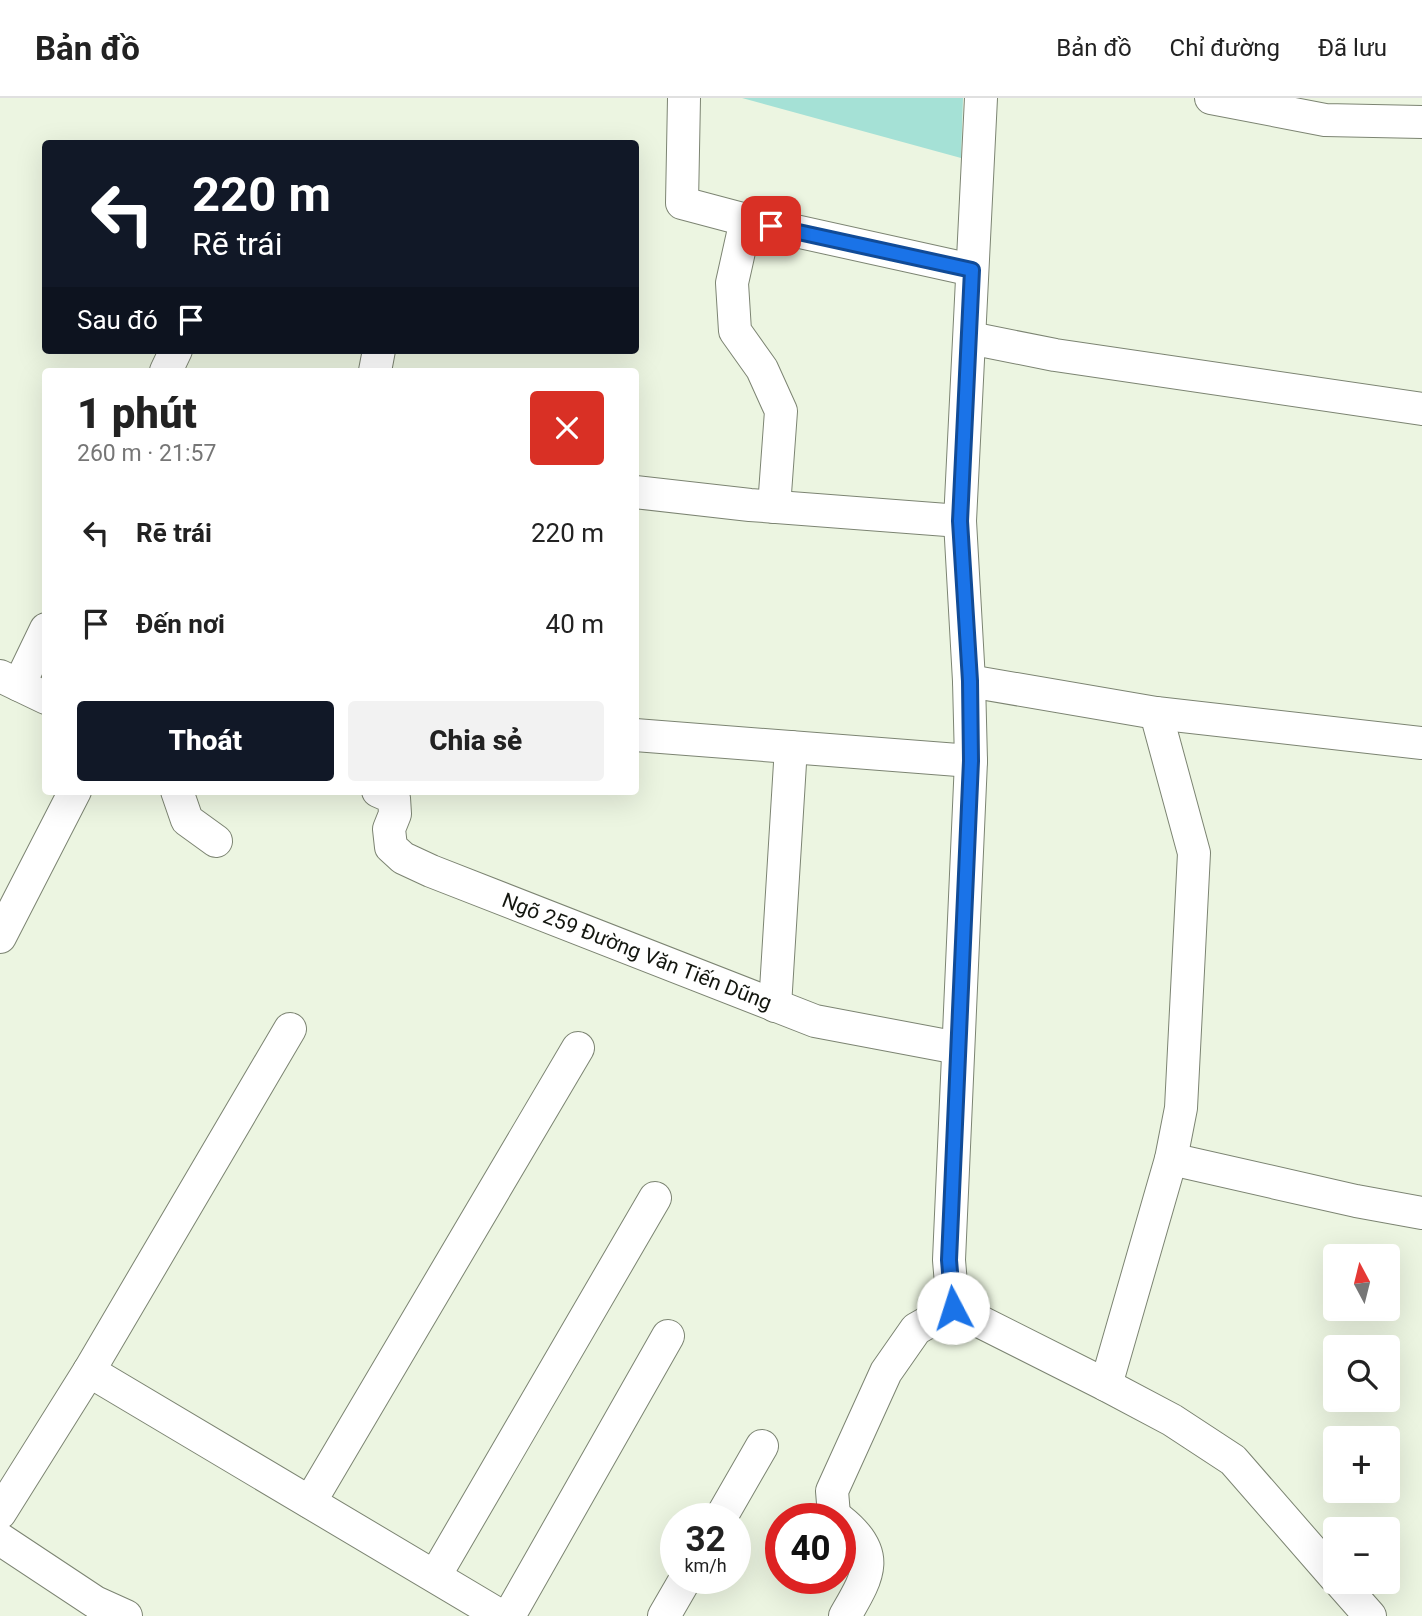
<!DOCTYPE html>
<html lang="vi">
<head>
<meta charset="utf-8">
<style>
	:root { --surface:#fff; --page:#f2f2f2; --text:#222; --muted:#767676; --line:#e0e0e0; --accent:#111827 }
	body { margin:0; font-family:Roboto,sans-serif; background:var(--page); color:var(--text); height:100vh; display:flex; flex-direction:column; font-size:26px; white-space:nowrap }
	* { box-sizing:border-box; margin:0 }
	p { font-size:23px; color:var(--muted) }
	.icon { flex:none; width:38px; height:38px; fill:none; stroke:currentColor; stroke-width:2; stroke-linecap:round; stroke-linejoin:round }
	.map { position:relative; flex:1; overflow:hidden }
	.side { position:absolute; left:42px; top:270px; width:597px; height:427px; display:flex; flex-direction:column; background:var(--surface); border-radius:7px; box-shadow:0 7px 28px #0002 }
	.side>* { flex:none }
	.hud { position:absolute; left:42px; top:42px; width:597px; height:214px; border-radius:7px; box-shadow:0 7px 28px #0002; background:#111827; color:#fff; overflow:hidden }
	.needle { width:46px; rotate:353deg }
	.controls { position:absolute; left:1323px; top:1146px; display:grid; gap:14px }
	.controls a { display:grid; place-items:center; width:77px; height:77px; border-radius:7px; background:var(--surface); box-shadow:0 7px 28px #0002; font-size:35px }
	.speed { position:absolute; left:660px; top:1405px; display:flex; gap:14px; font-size:35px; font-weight:700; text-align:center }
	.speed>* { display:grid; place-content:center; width:91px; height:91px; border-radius:50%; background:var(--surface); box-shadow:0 7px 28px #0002; line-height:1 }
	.speed small { font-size:18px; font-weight:400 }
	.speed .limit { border:10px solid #d22; background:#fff; color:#111 }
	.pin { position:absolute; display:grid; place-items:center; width:60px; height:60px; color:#fff; margin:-30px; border-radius:14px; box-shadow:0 4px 10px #0006 }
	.me { position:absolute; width:77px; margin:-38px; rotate:355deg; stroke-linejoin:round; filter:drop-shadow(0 0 5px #0008) }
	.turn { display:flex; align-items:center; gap:24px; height:147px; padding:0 35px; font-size:32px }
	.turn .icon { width:91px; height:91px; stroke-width:2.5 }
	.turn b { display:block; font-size:49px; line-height:60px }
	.then { display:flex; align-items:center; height:66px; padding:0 35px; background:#0003; gap:14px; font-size:26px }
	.round { display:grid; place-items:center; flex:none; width:74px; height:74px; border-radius:7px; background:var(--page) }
	.head { display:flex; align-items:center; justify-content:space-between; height:119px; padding:0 35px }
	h1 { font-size:42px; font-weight:800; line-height:52px }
	.button { display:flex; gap:14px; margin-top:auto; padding:14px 35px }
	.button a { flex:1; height:80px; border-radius:7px; background:var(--accent); color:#fff; font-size:28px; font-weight:800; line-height:80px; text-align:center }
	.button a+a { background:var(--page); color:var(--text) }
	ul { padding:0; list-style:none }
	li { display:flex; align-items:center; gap:21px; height:91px; padding:0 35px }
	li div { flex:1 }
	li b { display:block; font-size:26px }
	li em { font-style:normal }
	header { display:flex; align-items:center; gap:42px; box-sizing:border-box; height:98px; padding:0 35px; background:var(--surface); border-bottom:2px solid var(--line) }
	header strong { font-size:33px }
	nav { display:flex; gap:38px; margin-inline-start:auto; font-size:24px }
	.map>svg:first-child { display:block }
	.water { fill:#a5e1d6 }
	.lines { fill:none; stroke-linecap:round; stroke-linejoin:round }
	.minor-casing { stroke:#7c8472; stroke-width:34 }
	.minor { stroke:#fff; stroke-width:32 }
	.route-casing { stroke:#114b97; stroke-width:18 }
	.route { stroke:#1a73e8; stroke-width:12 }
	.labels { text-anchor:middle; stroke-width:5; stroke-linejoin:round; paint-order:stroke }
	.street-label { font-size:21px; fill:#13160f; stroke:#fefefe }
</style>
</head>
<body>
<header>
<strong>Bản đồ</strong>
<nav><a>Bản đồ</a><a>Chỉ đường</a><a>Đã lưu</a></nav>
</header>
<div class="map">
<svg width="1422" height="1518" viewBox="0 0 1422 1518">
	<rect width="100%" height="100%" fill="#ecf5e1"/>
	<path class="water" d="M742,0H963L961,60Z"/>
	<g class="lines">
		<g class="minor-casing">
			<g id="minor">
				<path d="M684,0L682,105L746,122L972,172"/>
				<path d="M981,0L960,423L969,583L971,663L949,1162L953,1210L1106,1287L1172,1322L1233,1362L1335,1479"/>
				<path d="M1211,0L1325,22L1422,24"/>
				<path d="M746,122L732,185L735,233L762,271L781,313L774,409"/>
				<path d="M970,240L1055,257L1422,311"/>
				<path d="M166,273L176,252"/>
				<path d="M375,273L379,252"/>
				<path d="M635,394L750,407L960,423"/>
				<path d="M0,578L46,600"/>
				<path d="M969,583L1156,615L1422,645"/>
				<path d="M19,587L46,531"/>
				<path d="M635,637L971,663"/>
				<path d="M177,693L187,722L216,743"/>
				<path id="s1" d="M378,693L394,700L395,716L389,731L391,749L403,760L431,773L815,923L958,950"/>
				<path d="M0,839L75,693"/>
				<path d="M775,908L791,649"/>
				<path d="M1171,1061L1356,1103L1422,1115"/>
				<path d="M89,1273L501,1518"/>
				<path d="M1106,1287L1171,1061L1181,1010L1194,755L1156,615"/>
				<path d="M310,1404L578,950"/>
				<path d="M0,1415L89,1273L290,931"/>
				<path d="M720,1421L762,1348"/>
				<path d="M838,1421L834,1417L832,1393L886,1274L916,1231L953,1210"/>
				<path d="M840,1422C883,1456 868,1478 845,1518"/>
				<path d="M0,1441L95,1504L126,1518"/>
				<path d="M435,1478L655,1100"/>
				<path d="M1340,1484L1370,1518"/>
				<path d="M509,1518L668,1238"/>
				<path d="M664,1518L686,1480"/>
			</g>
		</g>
		<use href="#minor" class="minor"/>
	</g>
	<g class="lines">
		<g class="route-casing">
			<path id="route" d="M771,128L972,172L960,423L970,583L971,663L949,1162L953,1210"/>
		</g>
		<use href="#route" class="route"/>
	</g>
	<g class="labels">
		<g class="street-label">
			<text dy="7" stroke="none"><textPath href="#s1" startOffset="336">Ngõ 259 Đường Văn Tiến Dũng</textPath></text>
		</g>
	</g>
</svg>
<div class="controls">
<a><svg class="needle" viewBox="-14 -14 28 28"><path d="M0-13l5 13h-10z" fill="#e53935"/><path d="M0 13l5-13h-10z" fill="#767676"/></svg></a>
<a><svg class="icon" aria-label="search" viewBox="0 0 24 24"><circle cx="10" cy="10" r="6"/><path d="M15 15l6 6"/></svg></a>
<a>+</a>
<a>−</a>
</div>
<div class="speed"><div>32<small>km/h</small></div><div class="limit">40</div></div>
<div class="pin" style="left:771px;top:128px;background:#d93025"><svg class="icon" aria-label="arrive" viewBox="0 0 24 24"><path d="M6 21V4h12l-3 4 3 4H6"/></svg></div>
<svg class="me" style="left:953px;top:1210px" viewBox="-20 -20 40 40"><circle r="19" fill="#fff"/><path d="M0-13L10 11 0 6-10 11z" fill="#1a73e8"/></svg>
<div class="hud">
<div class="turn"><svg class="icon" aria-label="left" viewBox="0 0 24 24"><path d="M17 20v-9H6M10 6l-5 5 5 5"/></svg><div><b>220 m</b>Rẽ trái</div></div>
<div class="then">Sau đó<svg class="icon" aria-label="arrive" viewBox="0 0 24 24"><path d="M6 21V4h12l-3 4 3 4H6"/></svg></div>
</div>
<section class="side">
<div class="head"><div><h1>1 phút</h1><p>260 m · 21:57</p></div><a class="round" style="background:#d93025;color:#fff"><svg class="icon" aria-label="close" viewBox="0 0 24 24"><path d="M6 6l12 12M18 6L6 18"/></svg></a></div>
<ul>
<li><svg class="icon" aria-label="left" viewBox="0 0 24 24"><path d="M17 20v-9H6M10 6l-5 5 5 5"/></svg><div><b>Rẽ trái</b></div><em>220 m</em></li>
<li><svg class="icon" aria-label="arrive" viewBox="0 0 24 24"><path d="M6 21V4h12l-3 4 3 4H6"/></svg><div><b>Đến nơi</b></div><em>40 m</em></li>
</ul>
<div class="button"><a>Thoát</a><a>Chia sẻ</a></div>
</section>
</div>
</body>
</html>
